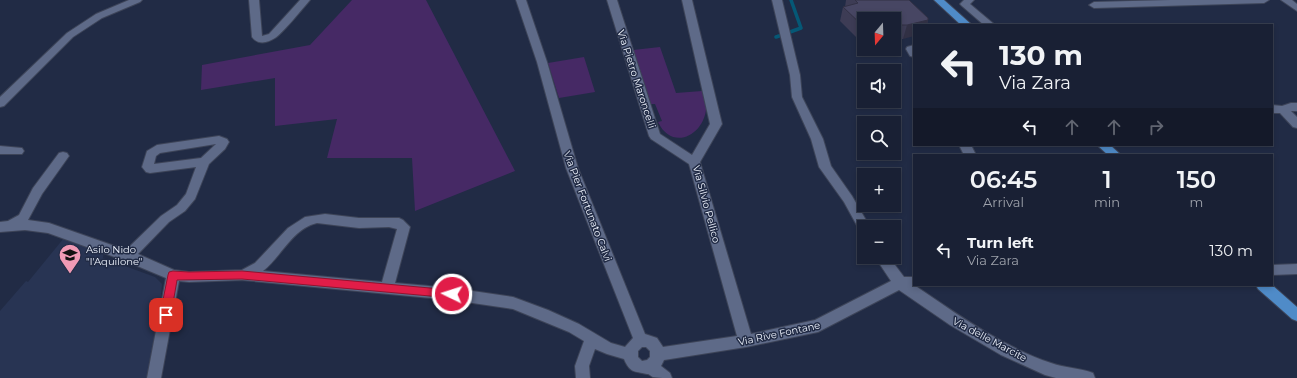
<!DOCTYPE html>
<html lang="en">
<head>
<meta charset="utf-8">
<style>
	:root { --surface:#192034; --page:#22283c; --text:#f1f3f6; --muted:#9fa3ac; --line:#373e4f }
	body { margin:0; font-family:Montserrat,sans-serif; background:var(--page); color:var(--text); height:100vh; display:flex; flex-direction:column; font-size:15px; white-space:nowrap }
	* { box-sizing:border-box; margin:0 }
	p { font-size:13px; color:var(--muted) }
	.icon { flex:none; width:22px; height:22px; fill:none; stroke:currentColor; stroke-width:2; stroke-linecap:round; stroke-linejoin:round }
	.map { position:relative; flex:1; overflow:hidden }
	.panel { position:absolute; left:913px; top:154px; width:360px; height:132px; display:flex; flex-direction:column; background:var(--surface); border-radius:0px; box-shadow:0 2px 6px #0003,0 0 0 1px var(--line) }
	.panel>* { flex:none }
	.banner { position:absolute; left:913px; top:24px; width:360px; height:122px; border-radius:0px; box-shadow:0 2px 6px #0003,0 0 0 1px var(--line); background:#192034; color:var(--text); overflow:hidden }
	.needle { width:26px; rotate:199deg }
	.fabs { position:absolute; left:857px; top:12px; display:grid; gap:8px }
	.fabs a { display:grid; place-items:center; width:44px; height:44px; border-radius:0px; background:var(--surface); box-shadow:0 2px 6px #0003,0 0 0 1px var(--line); font-size:20px }
	.pin { position:absolute; display:grid; place-items:center; width:34px; height:34px; color:#fff; margin:-17px; border-radius:8px; box-shadow:0 2px 6px #0006 }
	.me { position:absolute; width:44px; margin:-22px; rotate:274deg; stroke-linejoin:round; filter:drop-shadow(0 0 3px #0008) }
	.turn { display:flex; align-items:center; gap:14px; height:84px; padding:0 20px; font-size:18px }
	.turn .icon { width:52px; height:52px; stroke-width:2.5 }
	.turn b { display:block; font-size:28px; line-height:34px }
	.lanes { display:flex; align-items:center; height:38px; padding:0 20px; background:#0003; justify-content:center; gap:20px; direction:ltr }
	.lanes .off { opacity:.35 }
	.eta { display:flex; justify-content:space-evenly; align-items:center; height:68px; text-align:center }
	.eta b { font-size:24px; font-weight:600; line-height:28px }
	ul { padding:0; list-style:none }
	li { display:flex; align-items:center; gap:12px; height:56px; padding:0 20px }
	li div { flex:1 }
	li b { display:block; font-size:15px }
	li em { font-style:normal }
	.map>svg:first-child { display:block }
	.built { fill:#283453 }
	.green { fill:#462965 }
	.lines { fill:none; stroke-linecap:round; stroke-linejoin:round }
	.stream { stroke:#055876; stroke-width:3.5 }
	.minor-casing { stroke:#3d4458; stroke-width:2 }
	.primary-casing { stroke:#3d4458; stroke-width:2 }
	.minor { fill:#5e6a88; fill-rule:evenodd }
	.primary { fill:#4f8bc8; fill-rule:evenodd }
	.wall { fill:#3d3c55 }
	.shaded-wall { fill:#323145 }
	.building { fill:#474663; stroke:#323145 }
	.route { fill:#e11d48; stroke:#92132f }
	.labels { text-anchor:middle; stroke-width:3; stroke-linejoin:round; paint-order:stroke }
	.street-label { font-size:10px; fill:#eef3fd; stroke:#212b45 }
	.poi-label { font-size:10px; fill:#eef3fd; stroke:#212b45; text-anchor:start }
</style>
</head>
<body>
<div class="map">
<svg width="1297" height="378" viewBox="0 0 1297 378">
	<rect width="100%" height="100%" fill="#212b45"/>
	<path class="built" d="M64,238L104,252L103,258L155,277L162,284L159,319L149,378H0V311L26,281L28,282Z"/>
	<path class="green" d="M352,0H426L515,171L415,211L412,158H327L337,119L275,126V78L201,90L202,65L310,45Z
		M660,47L676,93L702,91L704,98H706C711,133 673,154 658,122L662,121L655,104H651L633,50Z
		M584,57L595,92L559,98L548,63Z"/>
	<g class="lines">
		<path class="stream" d="M790,32L801,28L791,0
			M776,37L782,35"/>
		<g class="minor-casing">
			<path id="minor" d="M129,0H142L140,2L102,18L73,37L4,106L0,107V97L67,33L96,14Z
				M249,0H259L262,36L269,34L300,0H310C304,7 282,34 275,38C267,43 258,45 252,37Z
				M516,0H526L547,62L578,168L645,334L657,338L663,347L737,336L689,164L651,139L649,136L607,0H617L660,134L692,155L710,124L682,0H692L722,124L700,162L751,334L815,320L891,281L875,257H889L904,277H914V285H920L917,287C958,315 1005,348 1051,363C1065,368 1080,368 1093,373L1095,378H1056L1045,375L1001,355L950,325L899,290L818,332L746,347L664,360L661,366L670,373L672,378C667,378 658,378 653,377C650,376 650,374 647,374C634,371 630,373 624,359L607,354L595,349L589,366L590,378H576L575,366L584,341L569,332L513,309L452,300L242,280L189,282L179,281L161,378H147L166,278L123,260L48,233L25,230L0,232V222L8,221L19,215L33,188L59,153L63,152L67,153L69,156L42,194L28,220L49,223L126,250L161,216L177,205L186,194L196,167L150,173L146,172L142,167L147,151L157,145L219,136L227,139L229,142L225,149L209,164L195,199L185,211L169,222L138,254L174,270L189,272L242,270L255,263L288,228L305,217L325,214L359,218H399L403,220L410,227L395,283L452,288L513,297L548,310L579,324L611,343L625,347L633,338L566,168L537,62ZM216,144L201,158L154,164L156,156L160,153ZM317,223L359,228L389,227L397,229L382,282L263,271C282,256 292,229 317,223ZM642,347H646L650,351V357L647,360L642,361L638,357V351Z
				M772,0H782L800,75L802,97L823,139L831,166L852,196L870,227H864V233L860,231L844,202L819,167L811,139L792,97L790,75Z
				M964,0H974L970,4L995,25H984L962,6L960,4Z
				M1170,0H1269L1264,3L1094,8L1089,5L1094,2Z
				M1281,0H1292L1297,4V11Z
				M914,45V57L910,56L906,49L907,47Z
				M1291,103H1297V111H1291L1297,117V128L1293,127L1280,113H1272V105L1282,106Z
				M959,145H971L976,155H964Z
				M0,146L22,148L24,151L22,154H0Z
				M1297,264V274L1272,275V265Z"/>
		</g>
		<g class="primary-casing">
			<path id="primary" d="M934,0H944L972,25H961Z
				M1097,145H1110L1121,155H1108Z
				M1256,285H1272L1297,307V321L1292,319L1258,289Z"/>
		</g>
		<use href="#minor" class="minor"/>
		<use href="#primary" class="primary"/>
	</g>
	<path class="wall" d="M846,0H909L928,20L927,25H914L903,39H894V19H864V40L860,41L840,21L843,7H845Z"/>
	<path class="shaded-wall" d="M928,20L927,25H914V36L903,39L907,25Z
		M864,27V40L860,41Z"/>
	<path class="building" d="M855,0H909L928,18V20L907,25H894V19H864V27L843,7L858,3Z"/>
	<path class="route" d="M173,271L189,272L242,271L452,290L455,291L457,294L455,297L452,298L242,279L177,280L171,315L169,318L166,319L162,318L160,315L168,275L169,272Z"/>
	<defs>
		<g id="school-pin" transform="scale(1.15)"><path d="M0 17L-7.5 6A9.5 9.5 0 1 1 7.5 6Z" fill="#f09ab5" stroke="#212b45"/><path d="M0-5L7-2L0 1L-7-2ZM-4 1L0 2.5L4 1V4Q0 6-4 4Z" fill="#111"/></g>
	</defs>
	<g fill-rule="evenodd">
		<use href="#school-pin" x="70" y="255"/>
	</g>
	<g class="labels">
		<g class="street-label">
			<text transform="translate(637 79) rotate(72)" y="4">Via Pietro Maroncelli</text>
			<text transform="translate(707 204) rotate(75)" y="4">Via Silvio Pellico</text>
			<text transform="translate(588 206) rotate(69)" y="4">Via Pier Fortunato Calvi</text>
			<text transform="translate(779 333) rotate(-12)" y="4">Via Rive Fontane</text>
			<text transform="translate(990 339) rotate(28)" y="4">Via delle Marcite</text>
		</g>
		<g class="poi-label">
			<text x="86" y="253">Asilo Nido<tspan x="86" dy="12">"l'Aquilone"</tspan></text>
		</g>
	</g>
</svg>
<div class="fabs">
<a><svg class="needle" viewBox="-14 -14 28 28"><path d="M0-13l5 13h-10z" fill="#e53935"/><path d="M0 13l5-13h-10z" fill="#9fa3ac"/></svg></a>
<a><svg class="icon" aria-label="sound" viewBox="0 0 24 24"><path d="M4 9h4l5-4v14l-5-4H4zM17 9q2 3 0 6"/></svg></a>
<a><svg class="icon" aria-label="search" viewBox="0 0 24 24"><circle cx="10" cy="10" r="6"/><path d="M15 15l6 6"/></svg></a>
<a>+</a>
<a>−</a>
</div>
<div class="pin" style="left:166px;top:315px;background:#d93025"><svg class="icon" aria-label="arrive" viewBox="0 0 24 24"><path d="M6 21V4h12l-3 4 3 4H6"/></svg></div>
<svg class="me" style="left:452px;top:294px" viewBox="-20 -20 40 40"><circle r="17" fill="#e11d48" stroke="#fff" stroke-width="3"/><path d="M0-11L8 9 0 5-8 9z" fill="#fff"/></svg>
<div class="banner">
<div class="turn"><svg class="icon" aria-label="left" viewBox="0 0 24 24"><path d="M17 20v-9H6M10 6l-5 5 5 5"/></svg><div><b>130 m</b>Via Zara</div></div>
<div class="lanes"><svg class="icon" aria-label="left" viewBox="0 0 24 24"><path d="M17 20v-9H6M10 6l-5 5 5 5"/></svg><svg class="icon off" aria-label="ahead" viewBox="0 0 24 24"><path d="M12 20V5M6 11l6-6 6 6"/></svg><svg class="icon off" aria-label="ahead" viewBox="0 0 24 24"><path d="M12 20V5M6 11l6-6 6 6"/></svg><svg class="icon off" aria-label="right" viewBox="0 0 24 24"><path d="M7 20v-9h11M14 6l5 5-5 5"/></svg></div>
</div>
<section class="panel">
<div class="eta">
<div><b>06:45</b><p>Arrival</p></div>
<div><b>1</b><p>min</p></div>
<div><b>150</b><p>m</p></div>
</div>
<ul>
<li><svg class="icon" aria-label="left" viewBox="0 0 24 24"><path d="M17 20v-9H6M10 6l-5 5 5 5"/></svg><div><b>Turn left</b><p>Via Zara</p></div><em>130 m</em></li>
</ul>
</section>
</div>
</body>
</html>
